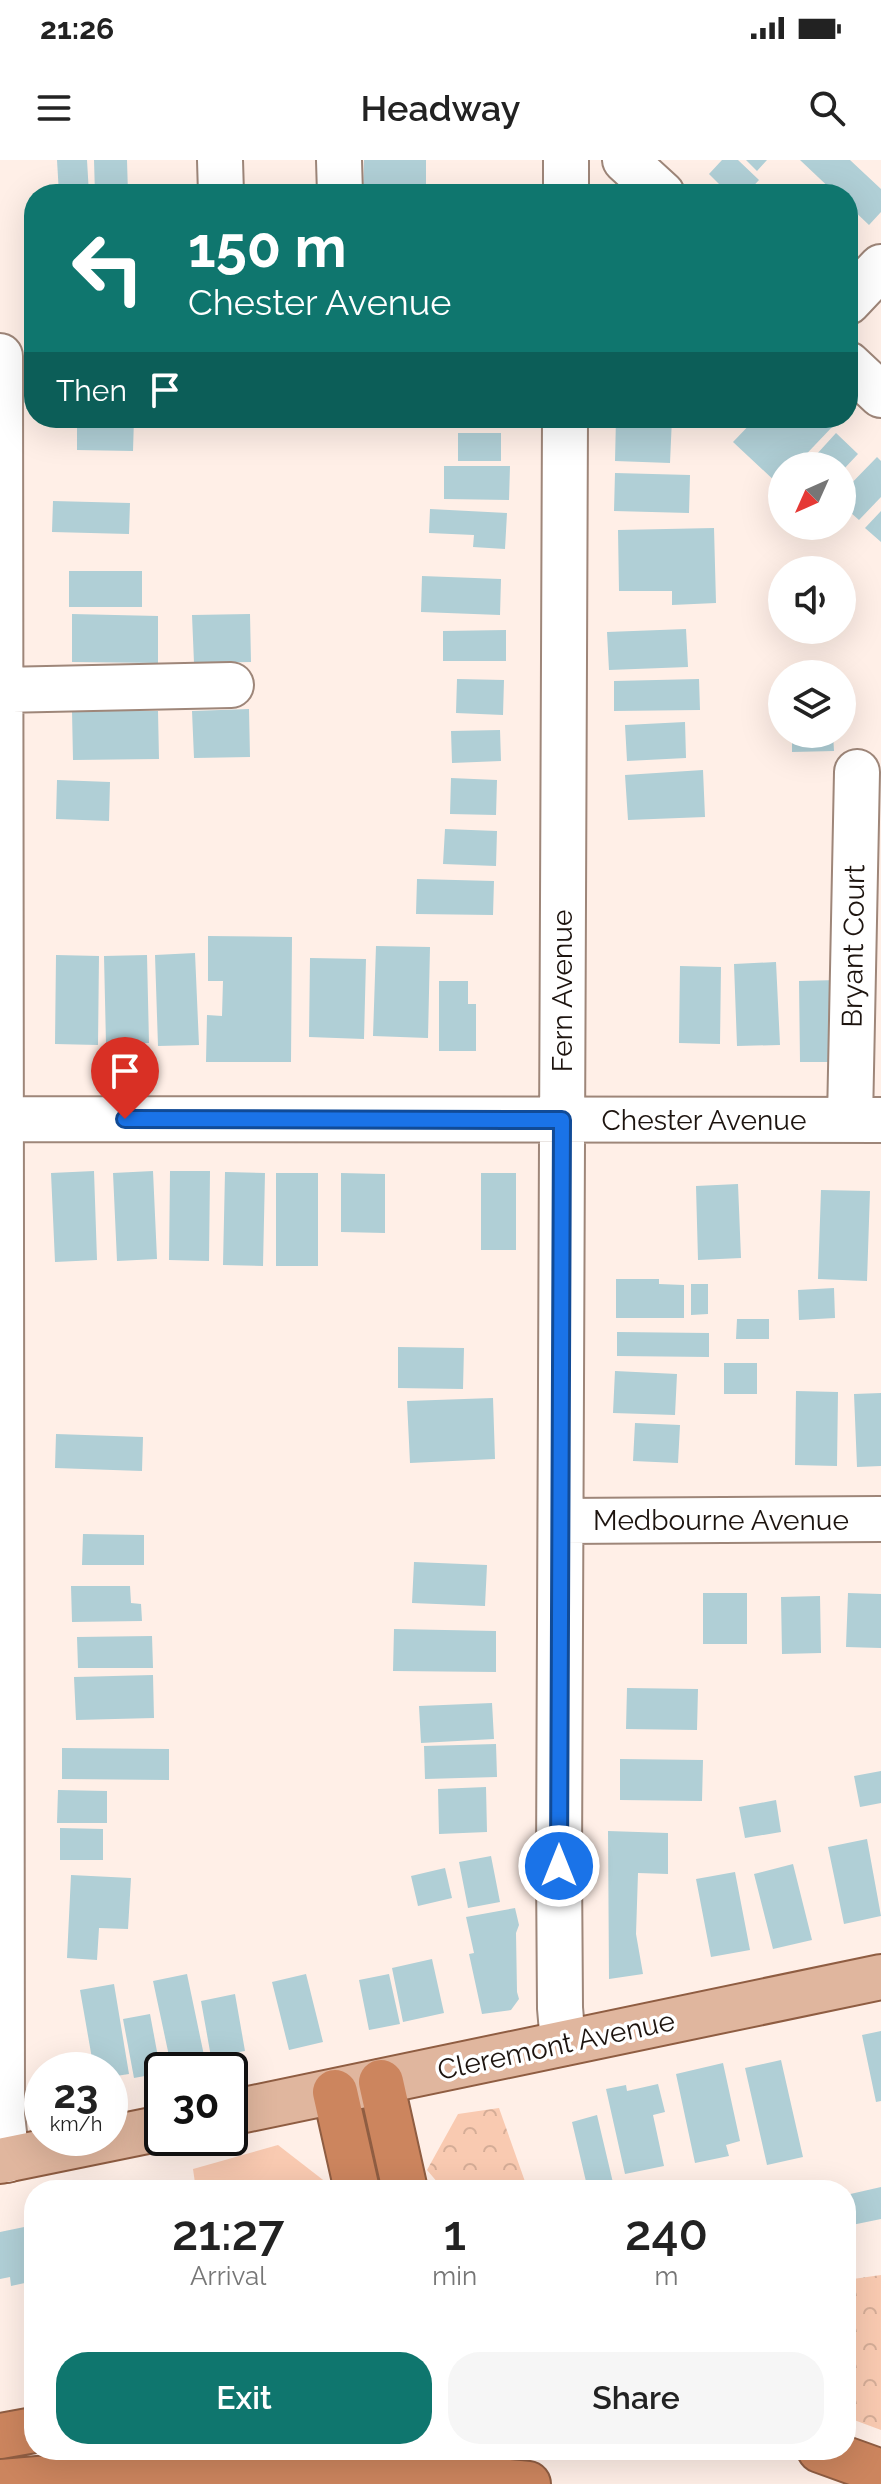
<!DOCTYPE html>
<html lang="en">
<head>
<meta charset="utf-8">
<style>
	:root { --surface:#fff; --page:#f6f6f6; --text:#222; --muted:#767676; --accent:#0f766e }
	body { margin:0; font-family:Raleway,sans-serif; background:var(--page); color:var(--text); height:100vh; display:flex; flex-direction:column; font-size:30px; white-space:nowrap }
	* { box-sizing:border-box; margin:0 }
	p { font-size:26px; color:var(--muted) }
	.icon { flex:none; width:44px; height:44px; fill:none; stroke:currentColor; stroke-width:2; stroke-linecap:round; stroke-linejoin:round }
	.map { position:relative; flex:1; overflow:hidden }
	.drawer { position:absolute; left:24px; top:2020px; width:832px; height:280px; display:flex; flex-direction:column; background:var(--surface); border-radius:32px; box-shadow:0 8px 32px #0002 }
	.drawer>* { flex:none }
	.guide { position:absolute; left:24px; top:24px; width:834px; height:244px; border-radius:32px; box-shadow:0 8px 32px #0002; background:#0f766e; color:#fff; overflow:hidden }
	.needle { width:52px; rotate:225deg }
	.tools { position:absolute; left:768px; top:292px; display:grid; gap:16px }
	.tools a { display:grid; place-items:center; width:88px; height:88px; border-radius:50%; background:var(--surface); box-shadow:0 8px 32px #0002; font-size:40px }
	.speed { position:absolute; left:24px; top:1892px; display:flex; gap:16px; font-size:40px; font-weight:700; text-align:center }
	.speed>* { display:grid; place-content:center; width:104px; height:104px; border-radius:50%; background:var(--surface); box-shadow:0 8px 32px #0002; line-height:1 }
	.speed small { font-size:20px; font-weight:400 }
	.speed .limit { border:4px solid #111; border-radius:12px; background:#fff; color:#111 }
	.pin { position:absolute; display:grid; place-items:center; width:68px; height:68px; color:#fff; margin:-82px -34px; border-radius:50% 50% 50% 0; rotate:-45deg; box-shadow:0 0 8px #0007 }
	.pin .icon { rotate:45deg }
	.me { position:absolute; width:88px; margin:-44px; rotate:0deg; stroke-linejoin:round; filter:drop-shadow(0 0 6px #0008) }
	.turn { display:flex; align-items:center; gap:28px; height:168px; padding:0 32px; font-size:36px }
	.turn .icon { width:104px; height:104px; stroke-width:2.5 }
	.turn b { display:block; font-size:56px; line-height:68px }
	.then { display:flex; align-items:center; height:76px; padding:0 32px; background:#0003; gap:16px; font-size:30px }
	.eta { display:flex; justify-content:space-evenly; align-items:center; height:136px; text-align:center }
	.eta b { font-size:48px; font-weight:600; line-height:56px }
	.action { display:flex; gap:16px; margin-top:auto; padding:16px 32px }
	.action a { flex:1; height:92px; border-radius:32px; background:var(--accent); color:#fff; font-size:32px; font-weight:600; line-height:92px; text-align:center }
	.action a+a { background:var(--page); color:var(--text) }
	.status { display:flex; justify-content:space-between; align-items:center; height:56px; padding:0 40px; background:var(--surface); direction:ltr }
	.status svg { height:22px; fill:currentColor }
	header { display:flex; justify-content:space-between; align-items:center; height:104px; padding:0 32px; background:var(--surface); font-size:36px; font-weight:600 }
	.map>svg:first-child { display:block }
	.grass { fill:#f9cab1 }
	.forest { fill:url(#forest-crowns) }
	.building { fill:#b0cfd6 }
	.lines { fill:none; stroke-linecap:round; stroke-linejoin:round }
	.minor-casing { stroke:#9e8679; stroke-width:48 }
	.major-casing { stroke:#8f5d42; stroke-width:48 }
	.highway-casing { stroke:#8f5d42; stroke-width:48 }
	.minor { stroke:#fff; stroke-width:44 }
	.major { stroke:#e0b69e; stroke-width:44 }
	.highway { stroke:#cc855e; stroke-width:44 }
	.route-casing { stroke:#114b97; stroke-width:20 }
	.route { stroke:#1a73e8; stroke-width:14 }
	.labels { text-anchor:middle; stroke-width:7; stroke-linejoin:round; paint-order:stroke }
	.street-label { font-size:28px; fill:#1d140f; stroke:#fff }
</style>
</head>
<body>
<div class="status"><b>21:26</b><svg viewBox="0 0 49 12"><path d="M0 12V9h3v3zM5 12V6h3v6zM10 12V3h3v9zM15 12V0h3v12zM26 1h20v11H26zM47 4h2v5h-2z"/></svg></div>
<header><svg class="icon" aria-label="menu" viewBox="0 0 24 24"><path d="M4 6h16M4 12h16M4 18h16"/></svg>Headway<svg class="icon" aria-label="search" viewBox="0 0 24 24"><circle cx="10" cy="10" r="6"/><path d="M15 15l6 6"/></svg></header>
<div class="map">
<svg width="881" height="2324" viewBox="0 0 881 2324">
	<defs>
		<pattern id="forest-crowns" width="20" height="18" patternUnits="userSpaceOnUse" patternTransform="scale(2)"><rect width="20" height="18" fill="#f9cab1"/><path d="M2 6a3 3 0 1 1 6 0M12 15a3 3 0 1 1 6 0" fill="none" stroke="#d5ad97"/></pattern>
	</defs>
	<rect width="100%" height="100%" fill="#ffefe7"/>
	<path class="grass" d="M278,1985L327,2023V2030H196L193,2009Z"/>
	<path class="forest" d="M499,1948L528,2030H444L427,2010L458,1954Z
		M881,2115V2270L846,2257V2120Z"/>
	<path class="building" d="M57,0H87L89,34H59Z
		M94,0H127L128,34H95Z
		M364,0H426V34H363Z
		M722,0H738L759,20L746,34H729L709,14Z
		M746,0H767L757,11Z
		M800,0H850L881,29V52L869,65L848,45V34H836Z
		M166,24H201V34H166Z
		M77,258H134L133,291L77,290Z
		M430,258H500L499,266L430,264Z
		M616,258H672L670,303L615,301Z
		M756,258H826L834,265L795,306H782V320L778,324L733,282Z
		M458,273H501V301H458Z
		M836,273L858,294L842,311V306H806Z
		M877,297L881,301V337L859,360L842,345V333Z
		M444,306H510L509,340L444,339Z
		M615,313L690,315L689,353L614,351Z
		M53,341L130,343L129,374L52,372Z
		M430,349L507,353L505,389L473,387L474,375L429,373Z
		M881,351V382L865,368Z
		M714,368L716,443L672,445V431H619L618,370Z
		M69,411H142V447H69Z
		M422,416L501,419L500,455L421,452Z
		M72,454L158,456V503L72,502Z
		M250,454L251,502L194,503L192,455Z
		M686,469L688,507L609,510L607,472Z
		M506,470V501H443V471Z
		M457,519L504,520L503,555L456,553Z
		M699,519L700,550L614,551V521Z
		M249,549L250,597L194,598L192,551Z
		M72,551H158L159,599L73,600Z
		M685,562L686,598L627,601L625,565Z
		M500,570L501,601L452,603L451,571Z
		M792,574H833L834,591L792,592Z
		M703,610L705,657L628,660L625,615Z
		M451,618L497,620L496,655L450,654Z
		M57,620L110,622L109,661L56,659Z
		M445,669L497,671L496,706L443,704Z
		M417,719L494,721L493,755L416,754Z
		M208,776L292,777L291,902H206L207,855L222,856L223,821H208Z
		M376,786L430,787L428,878L373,876Z
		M195,793L199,885L158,886L155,795Z
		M56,795L99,796L98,885L55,884Z
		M147,795L149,883L106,884L104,796Z
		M310,798L366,799L364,879L309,877Z
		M776,802L780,885L737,886L734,804Z
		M680,806L721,807L720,884L679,883Z
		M838,820L839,902H800L799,821Z
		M439,821H468V844H476V891H439Z
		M94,1011L97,1100L55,1102L51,1013Z
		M153,1011L157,1099L117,1101L113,1013Z
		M170,1011H210L209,1101L169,1100Z
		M225,1012L265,1013L263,1106L223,1105Z
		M276,1013H318V1106H276Z
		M341,1013L385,1014V1073L341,1072Z
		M481,1013H516V1090H481Z
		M738,1024L741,1098L698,1100L696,1026Z
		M821,1030L870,1031L867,1121L818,1119Z
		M616,1119H659V1124L684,1125V1158H616Z
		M691,1124H708V1154L691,1155Z
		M834,1128L835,1158L799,1160L798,1130Z
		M737,1159H769V1179H736Z
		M617,1172L709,1173V1197L617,1196Z
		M398,1187L464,1188L463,1229L398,1228Z
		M724,1203H757V1234H724Z
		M615,1211L677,1214L675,1255L613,1253Z
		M796,1231L838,1232L837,1306L795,1305Z
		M881,1233V1306L857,1307L854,1234Z
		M493,1238L495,1299L410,1303L407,1241Z
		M635,1263L680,1265L678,1303L633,1301Z
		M56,1274L143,1277L142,1311L55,1308Z
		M83,1374L144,1375V1405H82Z
		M414,1402L487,1405L485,1446L412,1443Z
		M71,1426H130L131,1443L141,1444L142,1461L72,1462Z
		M703,1433H747V1484H703Z
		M848,1433L881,1434V1488L846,1487Z
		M820,1436L821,1493L782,1494L781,1437Z
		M394,1469L496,1471V1512L393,1511Z
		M152,1476L153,1508H78L77,1477Z
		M153,1515L154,1558L76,1560L74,1517Z
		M627,1528L698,1529L697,1570L626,1569Z
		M492,1543L494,1579L421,1583L419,1546Z
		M496,1584L497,1617L425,1619L424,1586Z
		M62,1588L169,1589V1620L62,1619Z
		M620,1599L703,1600L702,1641L620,1640Z
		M881,1611V1643L860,1647L854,1616Z
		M486,1627L487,1672L439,1674L438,1629Z
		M58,1630L107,1631V1663H57Z
		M776,1640L781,1672L745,1678L739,1647Z
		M60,1668L103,1669V1700H60Z
		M608,1671L668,1673V1714L638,1713L636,1774L643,1814L609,1819Z
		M867,1679L881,1756L844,1764L828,1687Z
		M491,1696L500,1742L468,1748L459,1702Z
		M793,1704L812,1780L773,1789L754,1714Z
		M445,1708L452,1738L418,1746L411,1716Z
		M735,1712L750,1790L711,1797L696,1719Z
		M71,1715L131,1718L128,1769L99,1768L97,1800L67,1798Z
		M515,1748L519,1765L516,1773L517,1832L519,1839L511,1850L482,1854L469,1794L474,1793L466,1757Z
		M432,1799L444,1853L403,1862L392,1808Z
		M187,1814L206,1905L172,1910L153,1821Z
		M306,1814L323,1882L289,1890L272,1822Z
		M389,1814L400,1864L369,1870L359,1820Z
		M114,1824L129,1914L110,1917V1910H94L80,1830Z
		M235,1834L245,1891L211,1897L201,1841Z
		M150,1854L161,1913L134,1918L123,1859Z
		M881,1871V1941L876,1942L862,1875Z
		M781,1900L803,1997L767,2005L745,1908Z
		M723,1903L740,1981L726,1985L729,1996L695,2003L676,1914Z
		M658,1924L665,1952L653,1955L664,2006L625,2014L606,1929L626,1925L627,1931Z
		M597,1955L614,2027L588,2030L572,1962Z
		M881,2027V2059L847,2066L846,2035Z
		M29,2066L34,2090V2121L11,2126L10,2117L0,2119V2072Z"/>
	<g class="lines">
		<g class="minor-casing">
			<path id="minor" d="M220,0L221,34
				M339,0L340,34
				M625,0L662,34
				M566,34V0
				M848,142L881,107
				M0,196L2,1955L7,2000
				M848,204L881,235
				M1,530L231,525
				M0,959L881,960
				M850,960L857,612
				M561,1361L881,1359
				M563,1883L560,1848L559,1706L565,258"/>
		</g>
		<g class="major-casing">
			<path id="major" d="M230,1953L881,1817
				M0,2001L162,1968"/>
		</g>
		<g class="highway-casing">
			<path id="highway" d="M381,1922L405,2030
				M335,1932L357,2030
				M0,2276L34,2270
				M820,2290L881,2312
				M0,2322C125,2311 251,2306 376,2311C427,2313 478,2319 528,2324"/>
		</g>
		<use href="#minor" class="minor"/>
		<use href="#major" class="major"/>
		<use href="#highway" class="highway"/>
	</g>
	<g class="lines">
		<g class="route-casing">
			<path id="route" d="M125,959L562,960L559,1706"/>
		</g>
		<use href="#route" class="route"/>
	</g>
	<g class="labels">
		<g class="street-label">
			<text transform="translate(853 786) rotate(-89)" y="10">Bryant Court</text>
			<text transform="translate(562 831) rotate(-90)" y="10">Fern Avenue</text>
			<text x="704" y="970">Chester Avenue</text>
			<text x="721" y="1370">Medbourne Avenue</text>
			<text transform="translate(556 1885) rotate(-12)" y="10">Cleremont Avenue</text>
		</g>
	</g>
</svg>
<div class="tools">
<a><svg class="needle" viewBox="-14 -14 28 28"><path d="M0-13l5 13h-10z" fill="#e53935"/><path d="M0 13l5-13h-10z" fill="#767676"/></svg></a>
<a><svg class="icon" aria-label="sound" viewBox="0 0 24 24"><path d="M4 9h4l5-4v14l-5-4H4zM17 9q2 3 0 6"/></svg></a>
<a><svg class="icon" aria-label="layers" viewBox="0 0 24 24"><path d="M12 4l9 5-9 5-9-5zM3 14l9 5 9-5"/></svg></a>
</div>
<div class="speed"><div>23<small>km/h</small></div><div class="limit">30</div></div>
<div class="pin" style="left:125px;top:959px;background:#d93025"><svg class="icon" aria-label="arrive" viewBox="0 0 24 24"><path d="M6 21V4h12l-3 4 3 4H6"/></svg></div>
<svg class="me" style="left:559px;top:1706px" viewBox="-20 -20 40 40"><circle r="17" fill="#1a73e8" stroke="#fff" stroke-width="3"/><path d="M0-11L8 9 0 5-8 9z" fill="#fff"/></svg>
<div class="guide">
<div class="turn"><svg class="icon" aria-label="left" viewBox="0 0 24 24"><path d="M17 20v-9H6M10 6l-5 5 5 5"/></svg><div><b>150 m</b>Chester Avenue</div></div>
<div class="then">Then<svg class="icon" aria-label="arrive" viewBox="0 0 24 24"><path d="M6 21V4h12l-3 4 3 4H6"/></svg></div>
</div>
<section class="drawer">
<div class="eta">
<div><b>21:27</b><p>Arrival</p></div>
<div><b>1</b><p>min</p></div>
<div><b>240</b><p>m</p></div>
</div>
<div class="action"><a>Exit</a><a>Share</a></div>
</section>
</div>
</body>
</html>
